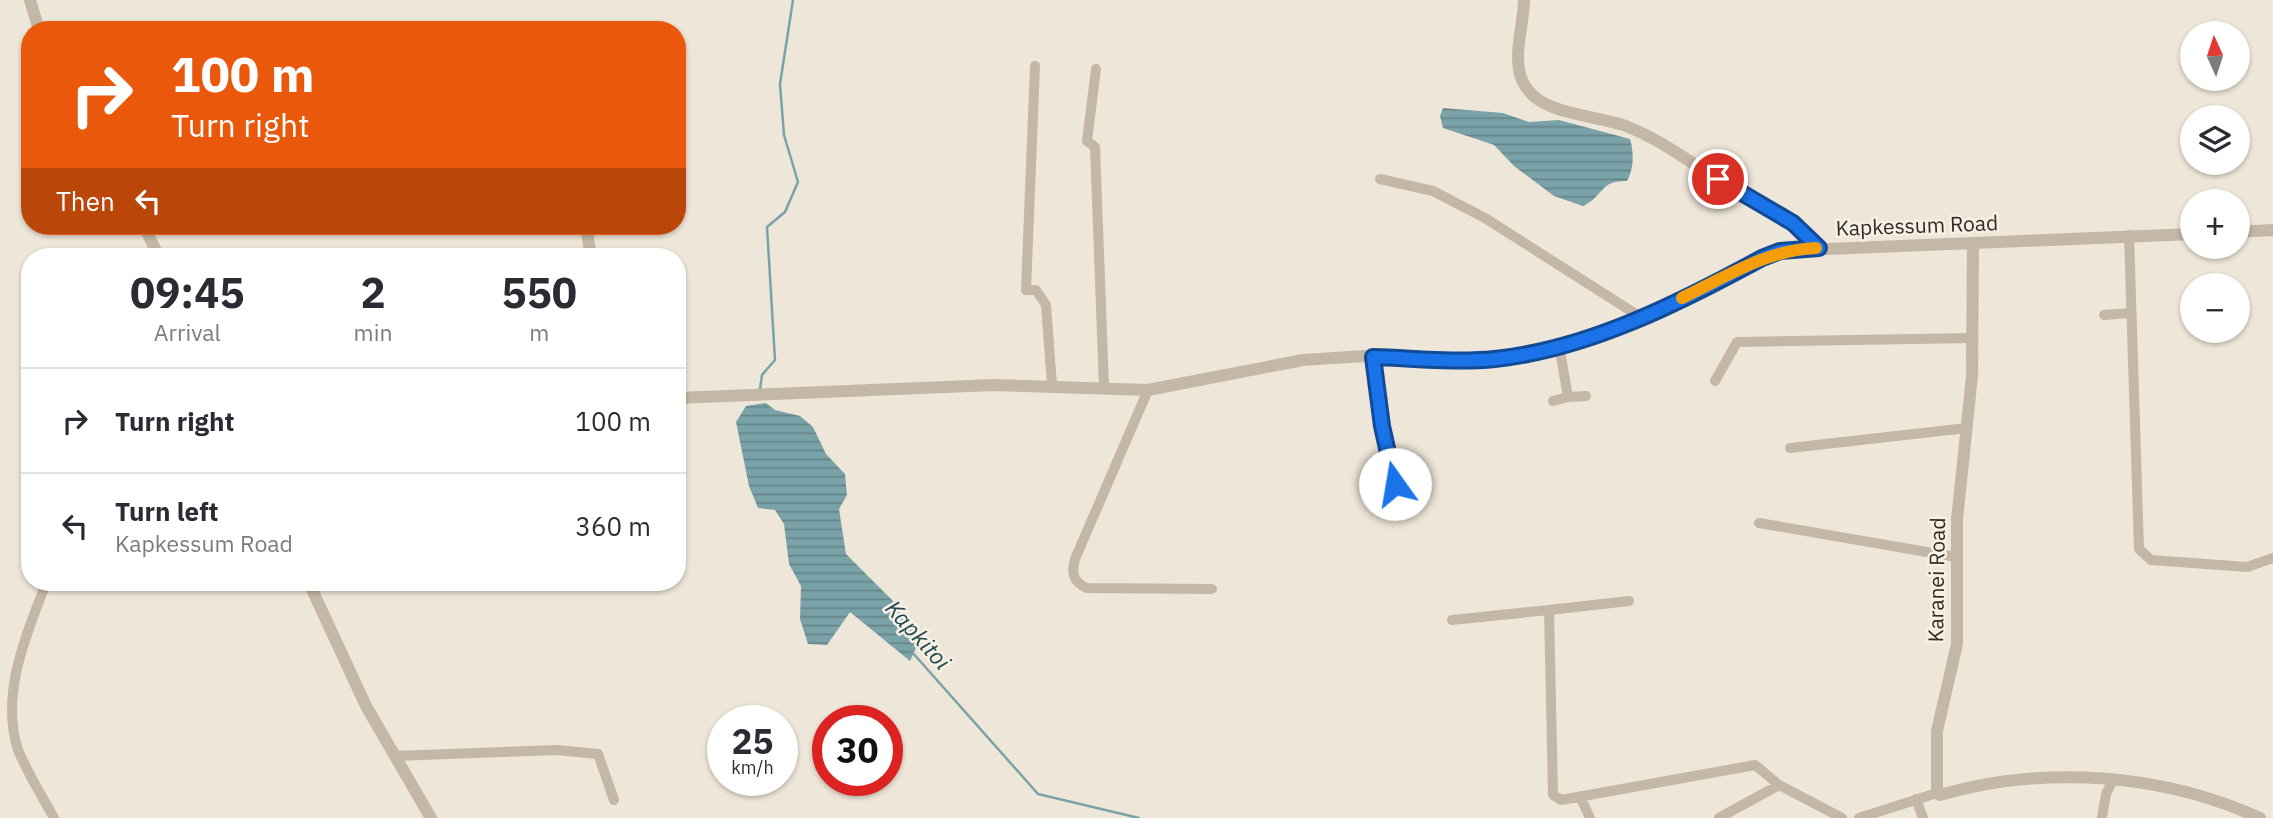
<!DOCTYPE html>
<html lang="en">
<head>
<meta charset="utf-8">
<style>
	:root { --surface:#fff; --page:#f7f7f7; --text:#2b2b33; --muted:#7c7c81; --line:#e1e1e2 }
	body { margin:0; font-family:"IBM Plex Sans",sans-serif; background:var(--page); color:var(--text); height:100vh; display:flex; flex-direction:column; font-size:26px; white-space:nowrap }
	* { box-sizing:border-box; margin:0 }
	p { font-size:23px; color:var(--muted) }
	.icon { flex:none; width:38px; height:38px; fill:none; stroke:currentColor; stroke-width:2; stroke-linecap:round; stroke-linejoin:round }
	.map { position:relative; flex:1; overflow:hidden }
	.sheet { position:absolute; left:21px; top:248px; width:665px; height:343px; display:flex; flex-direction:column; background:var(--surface); border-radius:28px; box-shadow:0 2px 5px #0004 }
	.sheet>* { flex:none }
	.top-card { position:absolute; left:21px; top:21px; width:665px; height:214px; border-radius:28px; box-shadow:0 2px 5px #0004; background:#ea580c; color:#fff; overflow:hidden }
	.needle { width:46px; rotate:357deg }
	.controls { position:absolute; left:2180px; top:21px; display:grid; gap:14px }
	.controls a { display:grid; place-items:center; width:70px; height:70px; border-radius:50%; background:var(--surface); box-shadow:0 2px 5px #0004; font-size:35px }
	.speed { position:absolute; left:707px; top:705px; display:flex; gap:14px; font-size:35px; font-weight:700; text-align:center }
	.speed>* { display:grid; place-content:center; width:91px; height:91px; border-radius:50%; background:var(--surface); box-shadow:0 2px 5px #0004; line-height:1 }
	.speed small { font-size:18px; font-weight:400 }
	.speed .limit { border:10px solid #d22; background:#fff; color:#111 }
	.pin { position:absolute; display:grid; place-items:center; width:60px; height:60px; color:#fff; margin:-30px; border:4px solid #fff; border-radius:50%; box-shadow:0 2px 7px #0007 }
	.me { position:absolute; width:77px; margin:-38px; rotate:347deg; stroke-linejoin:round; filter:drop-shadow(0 0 5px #0008) }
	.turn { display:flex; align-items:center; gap:24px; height:147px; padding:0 35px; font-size:32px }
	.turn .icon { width:91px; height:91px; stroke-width:2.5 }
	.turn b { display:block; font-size:49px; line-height:60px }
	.then { display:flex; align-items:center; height:66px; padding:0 35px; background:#0003; gap:14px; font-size:26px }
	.eta { display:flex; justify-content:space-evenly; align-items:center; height:119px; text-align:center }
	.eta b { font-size:42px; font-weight:800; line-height:49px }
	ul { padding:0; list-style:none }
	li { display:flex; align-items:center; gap:21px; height:105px; padding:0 35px; border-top:2px solid var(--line) }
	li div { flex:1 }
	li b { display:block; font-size:26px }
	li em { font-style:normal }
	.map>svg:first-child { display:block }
	.water { fill:url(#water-rules) }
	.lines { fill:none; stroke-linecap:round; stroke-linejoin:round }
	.stream { stroke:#7aa3a9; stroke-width:2.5 }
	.minor { stroke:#c5b7a6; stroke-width:10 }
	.tertiary { stroke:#c5b7a6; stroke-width:12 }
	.route-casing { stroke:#114b97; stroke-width:18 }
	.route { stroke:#1a73e8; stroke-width:12 }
	.slow { stroke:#f59e0b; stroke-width:12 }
	.labels { text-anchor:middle; stroke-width:5; stroke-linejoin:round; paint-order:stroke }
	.street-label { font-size:21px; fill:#322b26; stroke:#f7f0e4 }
	.water-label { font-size:23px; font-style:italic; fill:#1f484f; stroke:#f7f0e4 }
</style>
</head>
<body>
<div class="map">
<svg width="2273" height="818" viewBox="0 0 2273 818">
	<defs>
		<pattern id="water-rules" width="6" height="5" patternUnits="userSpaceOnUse" patternTransform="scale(1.75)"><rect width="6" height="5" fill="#7aa3a9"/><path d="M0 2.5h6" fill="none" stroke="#658589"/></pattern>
	</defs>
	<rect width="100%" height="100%" fill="#eee6d8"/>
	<path class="water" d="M1443,108L1503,113L1529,122L1559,120L1630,139C1634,152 1634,169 1627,181C1600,180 1604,196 1583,206L1554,196L1514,166L1494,145L1443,128L1440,116Z
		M766,403L775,410L800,416L813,427L826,454L845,474L847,495L839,509L846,554L903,611L920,639L910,661L850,612L827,645L808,644L800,619L801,586L789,564L784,524L775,510L758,508L749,486L736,422L746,406Z"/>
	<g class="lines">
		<path class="stream" d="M760,389L762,375L775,360L767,227L785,212L798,182L784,135L780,84L793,0
			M912,652L1038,794L1139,818"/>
		<path class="minor" d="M1035,66L1026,290H1036L1046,305L1052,385
			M1096,69L1087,141L1095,147L1104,387
			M1380,179L1433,191L1485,218L1642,318
			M2129,235L2139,549L2151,560L2247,567L2273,558
			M2104,315L2131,313
			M1559,345L1568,397L1586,396
			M1373,357L1382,426L1395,484
			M1715,381L1737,342L1973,338
			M1148,390L1075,559C1071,573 1073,582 1087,588L1212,589
			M1553,401L1568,397
			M1790,448L1967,428
			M1759,523L1956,557
			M46,583C26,636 0,694 18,750C28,774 42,796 54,818
			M1549,610L1629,601
			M1452,620L1549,610L1553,795L1561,800L1755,765L1779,785L1842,818
			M395,756L557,750L598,754L614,800
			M1580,796L1590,818
			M1916,799L1923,818
			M1719,818L1779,785
			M1859,818L1937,793
			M2102,818L2106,794L2113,780"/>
		<path class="tertiary" d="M30,0L39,30
			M1524,0C1524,24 1512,56 1522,80C1537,116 1594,114 1626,126C1664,141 1696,167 1732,188C1764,207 1793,220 1819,248
			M144,226L159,257
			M586,226L591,257
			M2238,232L2273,230
			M1973,244L1972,376L1957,520V644L1937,731V793L1940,795C2045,765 2161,773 2260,818
			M677,398L994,385L1148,390L1303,360L1365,356L1455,361L1496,359L1574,340L1642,318L1780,251L2193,234
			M309,583L366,706L431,818"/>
	</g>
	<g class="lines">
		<g class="route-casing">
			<path id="route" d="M1395,484L1382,426L1373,357C1413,358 1454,363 1495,359C1589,349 1681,302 1762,258L1780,251L1819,248L1793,223L1718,179"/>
		</g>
		<use href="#route" class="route"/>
		<path class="slow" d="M1682,298C1726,277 1766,250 1816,248"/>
	</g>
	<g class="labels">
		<g class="street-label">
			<text transform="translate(1917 226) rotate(-2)" y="7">Kapkessum Road</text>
			<text transform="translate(1937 580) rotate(-89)" y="7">Karanei Road</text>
		</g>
		<g class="water-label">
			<text transform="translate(918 635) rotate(48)" y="8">Kapkitoi</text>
		</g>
	</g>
</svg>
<div class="controls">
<a><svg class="needle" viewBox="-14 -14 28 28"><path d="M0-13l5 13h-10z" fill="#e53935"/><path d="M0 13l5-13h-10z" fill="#7c7c81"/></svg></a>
<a><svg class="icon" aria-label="layers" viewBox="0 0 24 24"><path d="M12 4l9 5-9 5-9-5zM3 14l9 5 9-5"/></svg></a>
<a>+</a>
<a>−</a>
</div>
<div class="speed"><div>25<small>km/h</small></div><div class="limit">30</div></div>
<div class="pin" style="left:1718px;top:179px;background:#d93025"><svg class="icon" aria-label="arrive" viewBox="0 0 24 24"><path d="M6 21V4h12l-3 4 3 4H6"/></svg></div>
<svg class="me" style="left:1395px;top:484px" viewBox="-20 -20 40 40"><circle r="19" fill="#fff"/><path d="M0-13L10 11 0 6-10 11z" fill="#1a73e8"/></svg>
<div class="top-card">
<div class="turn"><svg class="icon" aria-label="right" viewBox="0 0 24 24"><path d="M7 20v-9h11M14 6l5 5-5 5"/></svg><div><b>100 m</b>Turn right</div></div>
<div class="then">Then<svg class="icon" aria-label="left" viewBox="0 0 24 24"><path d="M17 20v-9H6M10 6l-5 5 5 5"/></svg></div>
</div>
<section class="sheet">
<div class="eta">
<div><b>09:45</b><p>Arrival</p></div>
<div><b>2</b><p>min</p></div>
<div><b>550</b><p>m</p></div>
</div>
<ul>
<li><svg class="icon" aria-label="right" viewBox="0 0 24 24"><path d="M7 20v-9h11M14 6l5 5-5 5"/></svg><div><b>Turn right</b></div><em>100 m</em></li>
<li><svg class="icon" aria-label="left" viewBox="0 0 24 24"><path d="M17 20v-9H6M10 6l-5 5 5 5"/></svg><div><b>Turn left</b><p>Kapkessum Road</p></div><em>360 m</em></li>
</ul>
</section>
</div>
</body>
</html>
